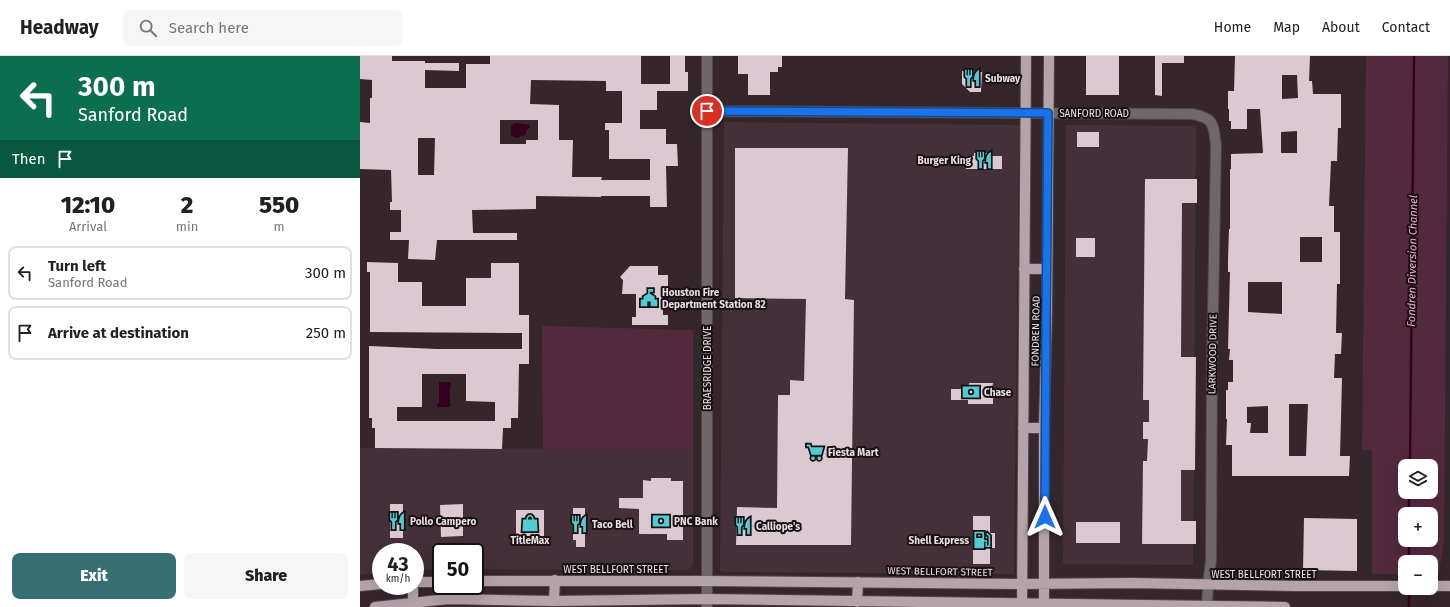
<!DOCTYPE html>
<html lang="en">
<head>
<meta charset="utf-8">
<style>
	:root { --surface:#fff; --page:#f6f6f6; --text:#202124; --muted:#757577; --line:#e0e0e0; --accent:#366e73 }
	body { margin:0; font-family:"Fira Sans",sans-serif; background:var(--page); color:var(--text); height:100vh; display:flex; flex-direction:column; font-size:15px; white-space:nowrap }
	* { box-sizing:border-box; margin:0 }
	p { font-size:13px; color:var(--muted) }
	.icon { flex:none; width:22px; height:22px; fill:none; stroke:currentColor; stroke-width:2; stroke-linecap:round; stroke-linejoin:round }
	.map { position:relative; flex:1; overflow:hidden }
	.panel { display:flex; flex-direction:column; background:var(--surface); width:360px }
	.panel>* { flex:none }
	.top-card { background:#0b6e4f; color:#fff; overflow:hidden }
	.tools { position:absolute; left:1038px; top:403px; display:grid; gap:8px }
	.tools a { display:grid; place-items:center; width:40px; height:40px; border-radius:8px; background:var(--surface); box-shadow:0 4px 16px #0002; font-size:20px }
	.speed { position:absolute; left:12px; top:487px; display:flex; gap:8px; font-size:20px; font-weight:700; text-align:center }
	.speed>* { display:grid; place-content:center; width:52px; height:52px; border-radius:50%; background:var(--surface); box-shadow:0 4px 16px #0002; line-height:1 }
	.speed small { font-size:10px; font-weight:400 }
	.speed .limit { border:2px solid #111; border-radius:6px; background:#fff; color:#111 }
	.pin { position:absolute; display:grid; place-items:center; width:34px; height:34px; color:#fff; margin:-17px; border:2px solid #fff; border-radius:50%; box-shadow:0 1px 4px #0007 }
	.me { position:absolute; width:44px; margin:-22px; rotate:0deg; stroke-linejoin:round; filter:drop-shadow(0 0 3px #0008) }
	.turn { display:flex; align-items:center; gap:14px; height:84px; padding:0 12px; font-size:18px }
	.turn .icon { width:52px; height:52px; stroke-width:2.5 }
	.turn b { display:block; font-size:28px; line-height:34px }
	.then { display:flex; align-items:center; height:38px; padding:0 12px; background:#0003; gap:8px; font-size:15px }
	.eta { display:flex; justify-content:space-evenly; align-items:center; height:68px; text-align:center }
	.eta b { font-size:24px; font-weight:800; line-height:28px }
	.button { display:flex; gap:8px; margin-top:auto; padding:8px 12px }
	.button a { flex:1; height:46px; border-radius:8px; background:var(--accent); color:#fff; font-size:16px; font-weight:800; line-height:46px; text-align:center }
	.button a+a { background:var(--page); color:var(--text) }
	ul { padding:0; list-style:none }
	li { display:flex; align-items:center; gap:12px; height:54px; margin:0 8px 6px; padding:0 4px; border:2px solid var(--line); border-radius:8px }
	li div { flex:1 }
	li b { display:block; font-size:15px }
	li em { font-style:normal }
	header { display:flex; align-items:center; gap:24px; box-sizing:border-box; height:56px; padding:0 20px; background:var(--surface); border-bottom:1px solid var(--line) }
	header strong { font-size:19px }
	nav { display:flex; gap:22px; margin-inline-start:auto; font-size:14px }
	.search { width:280px; height:36px; background:var(--page); display:flex; align-items:center; gap:10px; box-sizing:border-box; padding:0 14px; border-radius:8px; color:var(--muted); font-size:15px }
	main { display:flex; flex:1; min-height:0 }
	.map>svg:first-child { display:block }
	.built { fill:#453039 }
	.green { fill:#53293d; fill-rule:evenodd }
	.water { fill:#35001f }
	.lines { fill:none; stroke-linecap:round; stroke-linejoin:round }
	.stream { stroke:#35001f; stroke-width:2.5 }
	.building { fill:#dcc8d0; fill-rule:evenodd }
	.minor-casing { stroke:#524449; stroke-width:12 }
	.major-casing { stroke:#524449; stroke-width:12 }
	.minor { stroke:#6f676a; stroke-width:10 }
	.major { stroke:#b4a3aa; stroke-width:10 }
	.route-casing { stroke:#114b97; stroke-width:10 }
	.route { stroke:#1a73e8; stroke-width:7 }
	.labels { text-anchor:middle; stroke-width:4; stroke-linejoin:round; paint-order:stroke }
	.poi-label { font-size:10px; font-weight:bold; fill:#eae0e4; stroke:#181114; text-anchor:start }
	.street-label { font-size:10px; fill:#eae0e4; stroke:#181114 }
	.water-label { font-size:11px; font-style:italic; fill:#f7acce; stroke:#181114 }
</style>
</head>
<body>
<header>
<strong>Headway</strong>
<div class="search"><svg class="icon" aria-label="search" viewBox="0 0 24 24"><circle cx="10" cy="10" r="6"/><path d="M15 15l6 6"/></svg>Search here</div>
<nav><a>Home</a><a>Map</a><a>About</a><a>Contact</a></nav>
</header>
<main>
<section class="panel">
<div class="top-card">
<div class="turn"><svg class="icon" aria-label="left" viewBox="0 0 24 24"><path d="M17 20v-9H6M10 6l-5 5 5 5"/></svg><div><b>300 m</b>Sanford Road</div></div>
<div class="then">Then<svg class="icon" aria-label="arrive" viewBox="0 0 24 24"><path d="M6 21V4h12l-3 4 3 4H6"/></svg></div>
</div>
<div class="eta">
<div><b>12:10</b><p>Arrival</p></div>
<div><b>2</b><p>min</p></div>
<div><b>550</b><p>m</p></div>
</div>
<ul>
<li><svg class="icon" aria-label="left" viewBox="0 0 24 24"><path d="M17 20v-9H6M10 6l-5 5 5 5"/></svg><div><b>Turn left</b><p>Sanford Road</p></div><em>300 m</em></li>
<li><svg class="icon" aria-label="arrive" viewBox="0 0 24 24"><path d="M6 21V4h12l-3 4 3 4H6"/></svg><div><b>Arrive at destination</b></div><em>250 m</em></li>
</ul>
<div class="button"><a>Exit</a><a>Share</a></div>
</section>
<div class="map">
<svg width="1090" height="551" viewBox="0 0 1090 551">
	<rect width="100%" height="100%" fill="#35262c"/>
	<path class="built" d="M364,66L659,69L654,518L363,516L360,514Z
		M706,69L836,70L833,509L703,508Z
		M0,392L333,393V510L328,514L115,513V496H81V513L55,514V496H21V517L0,519Z"/>
	<path class="green" d="M1006,0H1088L1084,486L1079,517L1071,518V506H1045V518H1012V394H1002ZM1045,410H1071V436H1045ZM1045,458H1071V484H1045Z
		M182,270L333,274V393H183Z"/>
	<path class="water" d="M155,67L170,69V71L167,74L165,79L156,82L151,79V70Z
		M79,326H91V330H90V351H77V348L79,347Z"/>
	<g class="lines">
		<path class="stream" d="M1050,410L1054,0
			M1049,458V436
			M1049,506V484
			M1049,532V551"/>
	</g>
	<path class="building" d="M0,0H32V5H65V7H99V15L65,14V32H106V8H130V0H281V28H310V0H325V16H328V35H297V54H280V73H306V88H317L318,110H306L307,151H290V140H241V141L176,140V153L112,154L113,177H157V184H77L75,204L48,203L49,184H30V176H41V154H30V146H32L31,114L0,113V66L10,67V42H12V24L0,23ZM171,24L246,25V35H262V67H245V74H249V103H290V124H241L242,121H212L213,84H199V49L170,48ZM140,64H178V84H166V88H140ZM58,82H75L74,119H58Z
		M378,0H422V11H418V16H410V39H388V18H378Z
		M726,0H759V39H726Z
		M795,0H824V7H802V40L795,39Z
		M875,0H950L949,25H952L953,38H981V72H978L977,105H971L969,150H974V176H980V228H977L976,277H982L981,298H975L974,322H982L980,400H990L989,420H872V389H866L867,363H866V334H868V326H873V304H869L870,293H868L870,216H868V204L869,173H870V113H871V98L903,97L900,53H887V73H871V65H869V53H868V35H874ZM922,19H937L938,42L922,43ZM937,75V97H921V76ZM940,181H962V206H940ZM888,226H922V258L888,256ZM929,348H948L946,400H929ZM908,350V377H890L891,367H887V351Z
		M602,15L622,16L621,36H610L602,28Z
		M717,76H739V91H717Z
		M375,92H488L485,243L494,244L491,489H376L377,451L417,452L418,339H430V324L444,325L446,243L375,242Z
		M614,97H629V100H642V113H606V100H614Z
		M785,123H837V147H822L821,301H836L835,414H821V465H836V488H782L783,405H787L788,383H783V366H789V344H783Z
		M716,182H735V201H716Z
		M7,206L38,207V226H62V250H106V222H131V207H159V259H169V308H159L158,362H151V372H143L142,393L15,392V372H12V362H9V290L77,293H162V277L10,276V216H7ZM62,318H106V345L135,346V365H37V351H62Z
		M270,210H298V219H308V233H303V259H308V269H272V261H276V238H262L263,224L260,221Z
		M609,327H633L631,339L633,340V348H608V344H591V333H609Z
		M291,422H311V425H323V484H307V478H279V453L259,452V442H283V424L291,425Z
		M30,448H43V482H30Z
		M103,448V480L81,481L80,449Z
		M213,452H225V491H216V484H213Z
		M156,454H184V480H156Z
		M613,460H630V477H635V492H630V508H613Z
		M944,462L997,463V515L943,514Z
		M716,466H760V487H716Z"/>
	<g class="lines">
		<g class="minor-casing">
			<path id="minor" d="M347,0V551
				M347,55L832,58C855,62 853,69 856,89L852,311L851,504L848,529L847,551"/>
		</g>
		<g class="major-casing">
			<path id="major" d="M664,213H687
				M663,372H684
				M115,525H347L662,528L772,527L935,530H1045
				M55,526H81
				M0,530L21,528
				M1071,530H1090
				M194,545L195,524
				M53,546V530
				M497,546L498,526
				M15,551L88,543L194,545L347,543L925,551
				M662,551L666,0
				M684,551V372L687,253L689,0"/>
		</g>
		<use href="#minor" class="minor"/>
		<use href="#major" class="major"/>
	</g>
	<g class="lines">
		<g class="route-casing">
			<path id="route" d="M347,55L688,57C687,192 685,326 685,461"/>
		</g>
		<use href="#route" class="route"/>
	</g>
	<defs>
		<g id="restaurant-bare" transform="scale(1.38)"><path d="M-5-6h1v4h1v-4h1v4h1v-4h1v5L-1.5 .5V6h-2V.5L-5-1ZM5-6V6H3V1.5H1.5Q1.5-4 5-6Z" fill="#51ccd3" stroke="#181114" stroke-width="2.5" paint-order="stroke"/></g>
		<g id="civic-bare" transform="scale(1.38)"><path d="M-.6-6.5H3V-4.5H.6V-3L4-1V1h2V6H-6V1h2V-1L-.6-3ZM-1.2 2.5V6h2.4V2.5Z" fill="#51ccd3" stroke="#181114" stroke-width="2.5" paint-order="stroke"/></g>
		<g id="bank-bare" transform="scale(1.38)"><path d="M-6-4H6V4H-6ZM0-2.3a2.3 2.3 0 1 0 0 4.6a2.3 2.3 0 1 0 0-4.6Z" fill="#51ccd3" stroke="#181114" stroke-width="2.5" paint-order="stroke"/></g>
		<g id="supermarket-bare" transform="scale(1.38)"><path d="M-6-5.5h2.5l.6 2H6L4.5 2H-2.5L-4.4-4H-6ZM-1.5 3.2a1.3 1.3 0 1 0 .1 0ZM3 3.2a1.3 1.3 0 1 0 .1 0Z" fill="#51ccd3" stroke="#181114" stroke-width="2.5" paint-order="stroke"/></g>
		<g id="shop-bare" transform="scale(1.38)"><path d="M-5-2.5h2.3a2.7 3.5 0 0 1 5.4 0H5L5.5 6h-11ZM-1.5-2.5h3a1.5 2.3 0 0 0-3 0Z" fill="#51ccd3" stroke="#181114" stroke-width="2.5" paint-order="stroke"/></g>
		<g id="fuel-bare" transform="scale(1.38)"><path d="M-5.5-6h7V0h2V4h1.3V-2.5L3-4.5l.8-.8L6-3V5H2.5V1h-1V6h-7ZM-4.2-4.7v3.2H.2V-4.7Z" fill="#51ccd3" stroke="#181114" stroke-width="2.5" paint-order="stroke"/></g>
	</defs>
	<g fill-rule="evenodd">
		<use href="#restaurant-bare" x="612" y="22"/>
		<use href="#restaurant-bare" x="624" y="104"/>
		<use href="#civic-bare" x="289" y="242"/>
		<use href="#bank-bare" x="611" y="336"/>
		<use href="#supermarket-bare" x="455" y="396"/>
		<use href="#restaurant-bare" x="37" y="465"/>
		<use href="#bank-bare" x="301" y="465"/>
		<use href="#shop-bare" x="170" y="467"/>
		<use href="#restaurant-bare" x="219" y="468"/>
		<use href="#restaurant-bare" x="383" y="470"/>
		<use href="#fuel-bare" x="622" y="484"/>
	</g>
	<g class="labels">
		<g class="poi-label">
			<text x="625" y="26">Subway</text>
			<text x="611" y="108" text-anchor="end">Burger King</text>
			<text x="302" y="240">Houston Fire<tspan x="302" dy="12">Department Station 82</tspan></text>
			<text x="624" y="340">Chase</text>
			<text x="468" y="400">Fiesta Mart</text>
			<text x="50" y="469">Pollo Campero</text>
			<text x="314" y="469">PNC Bank</text>
			<text x="232" y="472">Taco Bell</text>
			<text x="396" y="474">Calliope's</text>
			<text x="170" y="488" text-anchor="middle">TitleMax</text>
			<text x="609" y="488" text-anchor="end">Shell Express</text>
		</g>
		<g class="street-label">
			<text x="734" y="61">SANFORD ROAD</text>
			<text transform="translate(675 275) rotate(-89)" y="4">FONDREN ROAD</text>
			<text transform="translate(852 298) rotate(-89)" y="4">LARKWOOD DRIVE</text>
			<text transform="translate(347 312) rotate(-90)" y="4">BRAESRIDGE DRIVE</text>
			<text x="256" y="517">WEST BELLFORT STREET</text>
			<text transform="translate(580 515) rotate(1)" y="4">WEST BELLFORT STREET</text>
			<text x="904" y="522">WEST BELLFORT STREET</text>
		</g>
		<g class="water-label">
			<text transform="translate(1052 205) rotate(-89)" y="4">Fondren Diversion Channel</text>
		</g>
	</g>
</svg>
<div class="tools">
<a><svg class="icon" aria-label="layers" viewBox="0 0 24 24"><path d="M12 4l9 5-9 5-9-5zM3 14l9 5 9-5"/></svg></a>
<a>+</a>
<a>−</a>
</div>
<div class="speed"><div>43<small>km/h</small></div><div class="limit">50</div></div>
<div class="pin" style="left:347px;top:55px;background:#d93025"><svg class="icon" aria-label="arrive" viewBox="0 0 24 24"><path d="M6 21V4h12l-3 4 3 4H6"/></svg></div>
<svg class="me" style="left:685px;top:461px" viewBox="-20 -20 40 40"><path d="M0-17L14 15 0 8-14 15z" fill="#1a73e8" stroke="#fff" stroke-width="4"/></svg>
</div>
</main>
</body>
</html>
